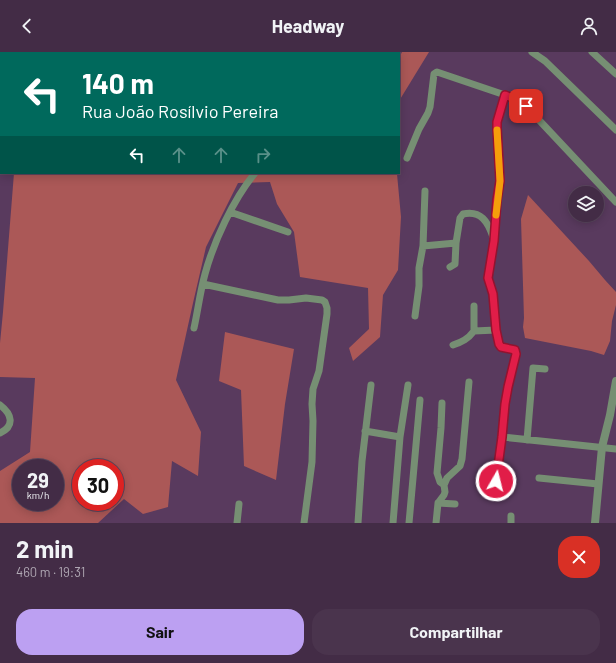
<!DOCTYPE html>
<html lang="pt">
<head>
<meta charset="utf-8">
<style>
	:root { --surface:#432c46; --page:#4a344d; --text:#f1f3f6; --muted:#afa7b3; --line:#5b485f; --accent:#bca0f2 }
	body { margin:0; font-family:Barlow,sans-serif; background:var(--page); color:var(--text); height:100vh; display:flex; flex-direction:column; font-size:15px; white-space:nowrap }
	* { box-sizing:border-box; margin:0 }
	p { font-size:13px; color:var(--muted) }
	.icon { flex:none; width:22px; height:22px; fill:none; stroke:currentColor; stroke-width:2; stroke-linecap:round; stroke-linejoin:round }
	.map { position:relative; height:471px; overflow:hidden }
	.details { display:flex; flex-direction:column; background:var(--surface); flex:1 }
	.details>* { flex:none }
	.top-card { position:absolute; left:0px; top:0px; width:400px; height:122px; box-shadow:0 2px 10px #0003,0 0 0 1px var(--line); background:#00695c; color:#fff; overflow:hidden }
	.buttons { position:absolute; left:568px; top:134px; display:grid; gap:8px }
	.buttons a { display:grid; place-items:center; width:36px; height:36px; border-radius:50%; background:var(--surface); box-shadow:0 2px 10px #0003,0 0 0 1px var(--line); font-size:20px }
	.speed { position:absolute; left:12px; top:407px; display:flex; gap:8px; font-size:20px; font-weight:700; text-align:center }
	.speed>* { display:grid; place-content:center; width:52px; height:52px; border-radius:50%; background:var(--surface); box-shadow:0 2px 10px #0003,0 0 0 1px var(--line); line-height:1 }
	.speed small { font-size:10px; font-weight:400 }
	.speed .limit { border:6px solid #d22; background:#fff; color:#111 }
	.pin { position:absolute; display:grid; place-items:center; width:34px; height:34px; color:#fff; margin:-17px; border-radius:8px; box-shadow:0 2px 6px #0006 }
	.me { position:absolute; width:44px; margin:-22px; rotate:8deg; stroke-linejoin:round; filter:drop-shadow(0 0 3px #0008) }
	.turn { display:flex; align-items:center; gap:14px; height:84px; padding:0 16px; font-size:18px }
	.turn .icon { width:52px; height:52px; stroke-width:2.5 }
	.turn b { display:block; font-size:28px; line-height:34px }
	.lanes { display:flex; align-items:center; height:38px; padding:0 16px; background:#0003; justify-content:center; gap:20px; direction:ltr }
	.lanes .off { opacity:.35 }
	.round { display:grid; place-items:center; flex:none; width:42px; height:42px; border-radius:16px; background:var(--page) }
	.head { display:flex; align-items:center; justify-content:space-between; height:68px; padding:0 16px }
	h1 { font-size:24px; font-weight:700; line-height:30px }
	.cta { display:flex; gap:8px; margin-top:auto; padding:8px 16px }
	.cta a { flex:1; height:46px; border-radius:16px; background:var(--accent); color:#111; font-size:16px; font-weight:700; line-height:46px; text-align:center }
	.cta a+a { background:var(--page); color:var(--text) }
	header { display:flex; justify-content:space-between; align-items:center; height:52px; padding:0 16px; background:var(--surface); font-size:18px; font-weight:700 }
	.map>svg:first-child { display:block }
	.forest { fill:#ab5857; fill-rule:evenodd }
	.lines { fill:none; stroke-linecap:round; stroke-linejoin:round }
	.minor { stroke:#768f73; stroke-width:7 }
	.tertiary { stroke:#768f73; stroke-width:8 }
	.route-casing { stroke:#92132f; stroke-width:10 }
	.route { stroke:#e11d48; stroke-width:7 }
	.slow { stroke:#f59e0b; stroke-width:7 }
</style>
</head>
<body>
<header><svg class="icon" aria-label="back" viewBox="0 0 24 24"><path d="M15 5l-7 7 7 7"/></svg>Headway<svg class="icon" aria-label="person" viewBox="0 0 24 24"><circle cx="12" cy="8" r="4"/><path d="M4 21q1-7 8-7t8 7"/></svg></header>
<div class="map">
<svg width="616" height="471" viewBox="0 0 616 471">
	<rect width="100%" height="100%" fill="#593a5e"/>
	<path class="forest" d="M266,0H353V1H266Z
		M402,0H429L399,49V6Z
		M14,121H396L397,122L401,165L398,218L383,243L380,285L353,309L349,296L369,277L368,236L300,225L294,180L277,152L270,130L238,131L206,195L193,251L176,328L201,380L198,424L172,409L168,455L143,462L124,447L98,471H0V419L30,400L35,326L0,325V291L3,260ZM21,416H55V450H21ZM81,416H115V450H81Z
		M528,143L589,209L605,228L616,240V253L612,269L610,289L604,303L591,299L525,286L523,275L524,266L521,167Z
		M225,280L294,297L285,352L276,428L244,414L241,338L219,329Z"/>
	<g class="lines">
		<path class="minor" d="M59,0L61,1
			M532,0L545,9L616,78
			M592,0L616,22
			M0,1L2,0
			M204,1L205,0
			M392,1V0
			M407,106L419,77L428,61L430,55L434,22L437,20L505,43L523,51L616,150
			M230,160L288,180
			M423,194L456,191L460,166L463,162C481,158 488,170 493,185
			M450,215L455,212L456,191
			M203,232L278,248H289L306,246L322,248L325,250L327,256V262L319,319L313,337L312,352L313,369L312,410L304,471
			M474,254V279
			M415,264L419,234V216L423,194L425,139
			M194,276C198,258 200,240 205,222C214,189 233,148 255,121
			M453,293C462,290 468,287 474,279L496,278
			M442,351L441,376L437,421L440,430L444,433
			M0,353C12,362 15,374 0,381
			M365,379L400,385
			M502,385L616,397
			M527,388L533,316L545,317
			M539,426L598,432
			M494,444L502,385L505,352L508,335L516,302L515,298L501,295L499,292L496,278L493,243L489,226L494,189L500,129L497,76V70L505,43
			M438,451L455,452
			M237,471L239,452
			M358,471L362,409L371,333
			M393,471L400,385L408,333
			M409,471L420,348
			M436,471L438,451L444,443L445,440L444,433L447,426L460,414L462,407L469,330
			M511,471V464"/>
		<path class="tertiary" d="M595,471L602,395L610,363L616,329"/>
	</g>
	<g class="lines">
		<g class="route-casing">
			<path id="route" d="M496,429L502,385L505,352L508,335L516,302L515,298L501,295L499,292L496,278L493,242L488,226L494,189L497,148L500,129L497,76V70L505,43L519,49L526,54"/>
		</g>
		<use href="#route" class="route"/>
		<path class="slow" d="M496,163L500,129L497,78"/>
	</g>
</svg>
<div class="buttons">
<a><svg class="icon" aria-label="layers" viewBox="0 0 24 24"><path d="M12 4l9 5-9 5-9-5zM3 14l9 5 9-5"/></svg></a>
</div>
<div class="speed"><div>29<small>km/h</small></div><div class="limit">30</div></div>
<div class="pin" style="left:526px;top:54px;background:#d93025"><svg class="icon" aria-label="arrive" viewBox="0 0 24 24"><path d="M6 21V4h12l-3 4 3 4H6"/></svg></div>
<svg class="me" style="left:496px;top:429px" viewBox="-20 -20 40 40"><circle r="17" fill="#e11d48" stroke="#fff" stroke-width="3"/><path d="M0-11L8 9 0 5-8 9z" fill="#fff"/></svg>
<div class="top-card">
<div class="turn"><svg class="icon" aria-label="left" viewBox="0 0 24 24"><path d="M17 20v-9H6M10 6l-5 5 5 5"/></svg><div><b>140 m</b>Rua João Rosílvio Pereira</div></div>
<div class="lanes"><svg class="icon" aria-label="left" viewBox="0 0 24 24"><path d="M17 20v-9H6M10 6l-5 5 5 5"/></svg><svg class="icon off" aria-label="ahead" viewBox="0 0 24 24"><path d="M12 20V5M6 11l6-6 6 6"/></svg><svg class="icon off" aria-label="ahead" viewBox="0 0 24 24"><path d="M12 20V5M6 11l6-6 6 6"/></svg><svg class="icon off" aria-label="right" viewBox="0 0 24 24"><path d="M7 20v-9h11M14 6l5 5-5 5"/></svg></div>
</div>
</div>
<section class="details">
<div class="head"><div><h1>2 min</h1><p>460 m · 19:31</p></div><a class="round" style="background:#d93025;color:#fff"><svg class="icon" aria-label="close" viewBox="0 0 24 24"><path d="M6 6l12 12M18 6L6 18"/></svg></a></div>
<div class="cta"><a>Sair</a><a>Compartilhar</a></div>
</section>
</body>
</html>
